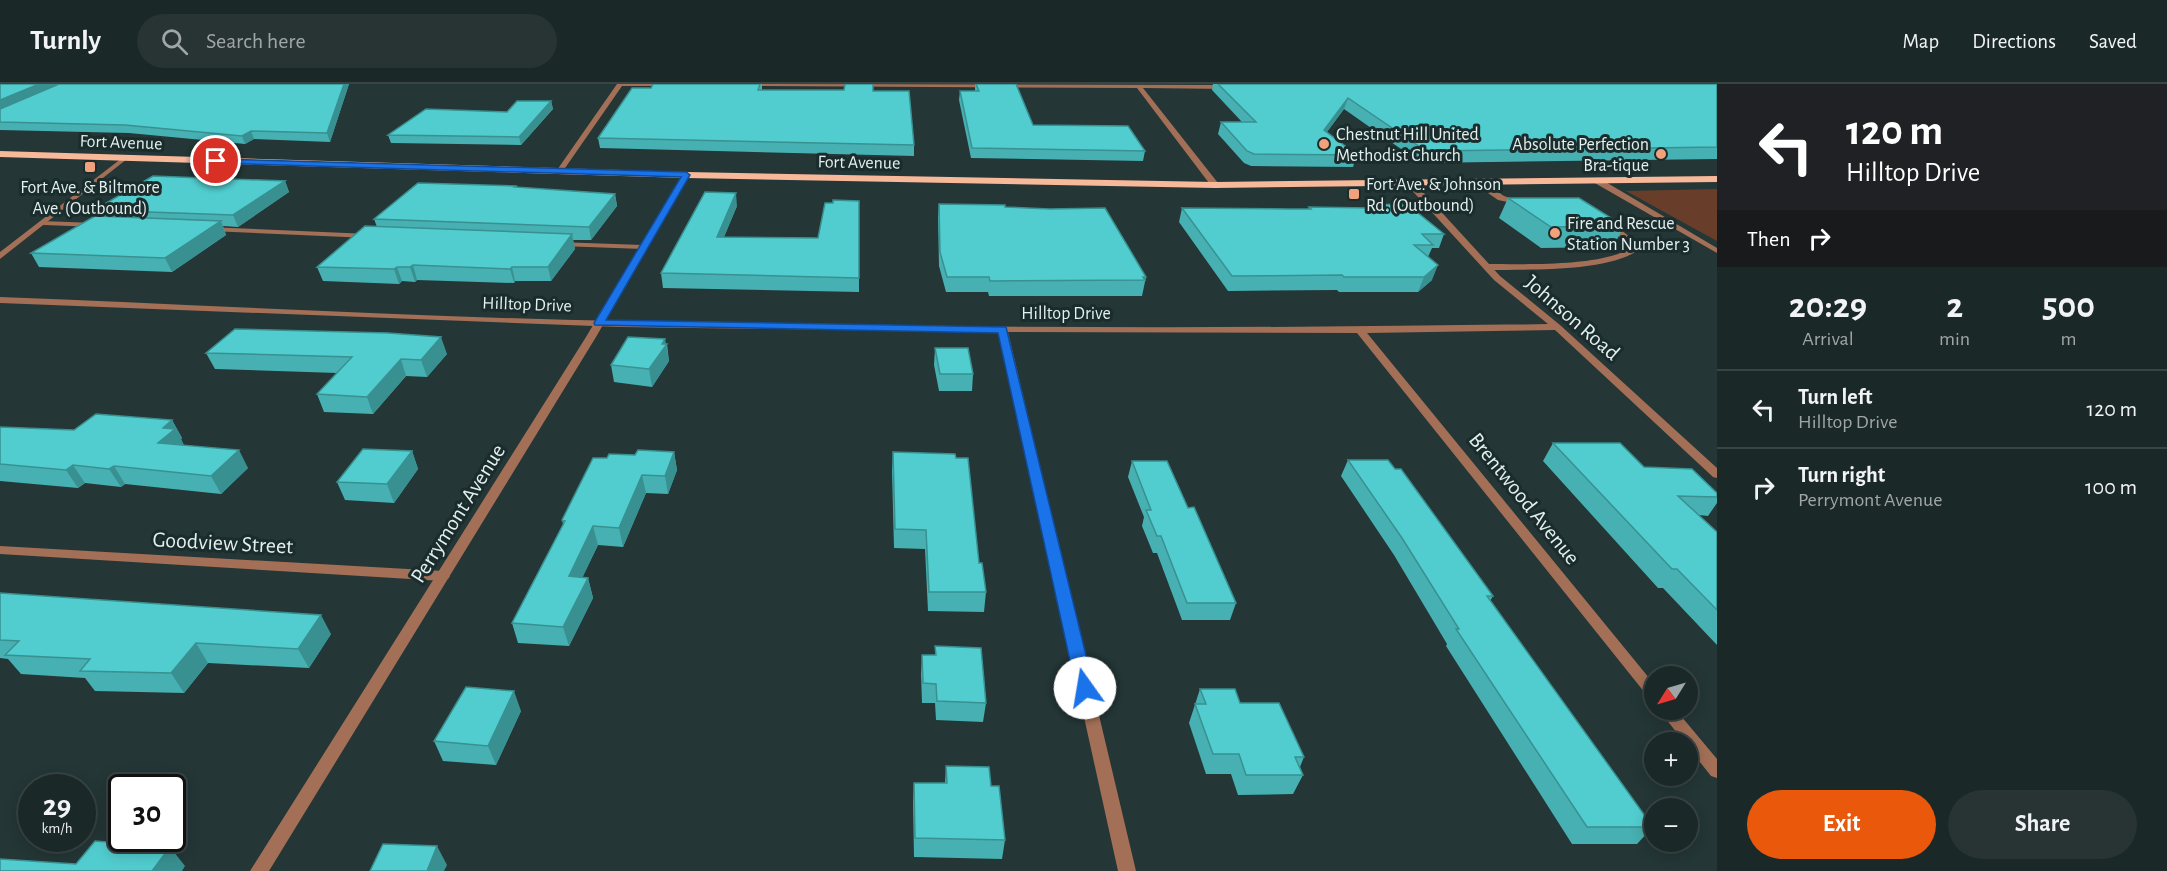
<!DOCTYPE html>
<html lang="en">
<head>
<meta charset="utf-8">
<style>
	:root { --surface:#1b2828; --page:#283434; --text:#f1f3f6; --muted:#a0a6a8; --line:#394445; --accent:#ea580c }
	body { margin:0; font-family:"Alegreya Sans",sans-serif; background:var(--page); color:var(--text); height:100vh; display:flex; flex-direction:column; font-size:22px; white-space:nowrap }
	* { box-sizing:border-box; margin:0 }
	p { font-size:20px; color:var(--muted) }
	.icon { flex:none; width:33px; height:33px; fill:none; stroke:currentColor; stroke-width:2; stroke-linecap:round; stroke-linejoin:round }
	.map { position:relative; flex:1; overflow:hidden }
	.sheet { display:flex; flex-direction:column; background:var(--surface); width:450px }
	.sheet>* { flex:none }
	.hud { background:#202124; color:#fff; overflow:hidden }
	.needle { width:39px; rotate:233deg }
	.controls { position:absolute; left:1644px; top:582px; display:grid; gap:12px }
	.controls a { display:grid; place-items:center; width:54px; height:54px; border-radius:50%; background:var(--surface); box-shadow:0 3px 15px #0003,0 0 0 2px var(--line); font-size:30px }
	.speed { position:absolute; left:18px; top:690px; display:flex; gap:12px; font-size:30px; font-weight:700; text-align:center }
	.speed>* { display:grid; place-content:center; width:78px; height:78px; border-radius:50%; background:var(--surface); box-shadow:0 3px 15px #0003,0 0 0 2px var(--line); line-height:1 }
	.speed small { font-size:15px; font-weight:400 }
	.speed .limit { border:3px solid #111; border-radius:9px; background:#fff; color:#111 }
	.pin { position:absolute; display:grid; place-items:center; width:51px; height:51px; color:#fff; margin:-26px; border:3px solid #fff; border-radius:50%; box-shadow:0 2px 6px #0007 }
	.me { position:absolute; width:66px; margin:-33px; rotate:347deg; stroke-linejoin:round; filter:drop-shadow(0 0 4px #0008) }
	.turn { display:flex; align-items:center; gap:21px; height:126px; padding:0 30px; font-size:27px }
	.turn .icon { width:78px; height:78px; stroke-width:2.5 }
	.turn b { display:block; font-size:42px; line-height:51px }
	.then { display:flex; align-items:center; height:57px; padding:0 30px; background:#0003; gap:12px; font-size:22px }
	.eta { display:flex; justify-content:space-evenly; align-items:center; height:102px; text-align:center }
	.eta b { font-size:36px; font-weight:700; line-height:42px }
	.button { display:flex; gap:12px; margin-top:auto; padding:12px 30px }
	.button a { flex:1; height:69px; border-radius:36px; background:var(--accent); color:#fff; font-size:24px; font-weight:700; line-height:69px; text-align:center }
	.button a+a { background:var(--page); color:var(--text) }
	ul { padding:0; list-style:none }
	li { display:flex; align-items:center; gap:18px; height:78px; padding:0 30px; border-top:2px solid var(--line) }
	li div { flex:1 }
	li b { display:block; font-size:22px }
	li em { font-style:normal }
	header { display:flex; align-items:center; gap:36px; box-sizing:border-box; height:84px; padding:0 30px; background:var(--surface); border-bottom:2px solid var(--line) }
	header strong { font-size:28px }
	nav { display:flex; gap:33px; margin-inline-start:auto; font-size:21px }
	.search { width:420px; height:54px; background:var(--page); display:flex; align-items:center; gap:15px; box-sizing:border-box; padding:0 21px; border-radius:33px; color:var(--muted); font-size:22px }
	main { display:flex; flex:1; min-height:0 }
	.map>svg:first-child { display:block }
	.green { fill:#683e2a }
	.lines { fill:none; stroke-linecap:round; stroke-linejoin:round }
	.service { fill:#a36f57; fill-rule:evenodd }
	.minor { fill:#a36f57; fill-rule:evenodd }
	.tertiary { fill:#a36f57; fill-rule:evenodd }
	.primary { fill:#f8b89a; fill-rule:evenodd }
	.wall { fill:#47b0b2 }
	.shaded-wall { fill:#399091 }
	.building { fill:#52cdcf; stroke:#399091; stroke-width:1.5 }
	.route { fill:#1a73e8; stroke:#114b97; stroke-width:1.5 }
	.poi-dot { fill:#f1a17c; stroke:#1a2c2c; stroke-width:2 }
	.labels { text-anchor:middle; stroke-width:6; stroke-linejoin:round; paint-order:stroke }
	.far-poi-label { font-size:18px; fill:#e4efef; stroke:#1a2c2c; text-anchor:start }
	.far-street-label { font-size:18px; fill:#e4efef; stroke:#1a2c2c }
	.street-label { font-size:22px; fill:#e4efef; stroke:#1a2c2c }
</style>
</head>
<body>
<header>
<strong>Turnly</strong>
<div class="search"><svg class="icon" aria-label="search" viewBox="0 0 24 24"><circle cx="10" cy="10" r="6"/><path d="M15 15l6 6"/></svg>Search here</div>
<nav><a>Map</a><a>Directions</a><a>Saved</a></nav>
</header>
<main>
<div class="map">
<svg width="1717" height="787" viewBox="0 0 1717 787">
	<rect width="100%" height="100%" fill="#243636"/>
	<path class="green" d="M1717,105V157L1626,107Z"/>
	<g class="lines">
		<path class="service" d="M1475,96H1481L1504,112L1526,119L1522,121L1498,116L1475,100Z
			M41,137L96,139L100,141L96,143L44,141H41Z
			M1605,138H1611L1640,161V165C1607,189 1529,185 1488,186L1484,183L1488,180C1524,180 1604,183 1632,163L1605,142Z
			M207,143L369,150L373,152L369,154L210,147L206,145Z
			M557,158L643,161L647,163L643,165L560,162L556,160Z"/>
		<path class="minor" d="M617,0H673L670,2H622L563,87H559L557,86Z
			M744,0L1228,1L1231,3L1228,5L1143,4L1218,99L1219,101L1215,103H1212L1137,4L747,2Z
			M122,74L127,75L0,175V168Z
			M1593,94H1599L1717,164V169L1593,98Z
			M1407,97H1413L1500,192L1560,241L1717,384V394L1713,393L1555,246L1367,249L1654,600V616L1649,614L1357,249L1008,248L1136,787H1118L999,248L620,243L0,219V213C207,221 415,233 622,237C930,244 1239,245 1548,240L1494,196L1407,101Z
			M0,462L443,487L448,489L450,492L448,495L443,497L0,470Z
			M1659,626H1676L1717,675V694L1711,692L1688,663V658H1684Z"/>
		<path class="tertiary" d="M683,89L690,91L596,253L269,787H250L586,253Z"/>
		<path class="primary" d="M0,67L686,88L1215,98L1717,92V98L1215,104L686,94L0,73Z"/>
	</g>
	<path class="wall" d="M0,0H349L330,58L254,55L245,60L129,49L0,46Z
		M653,0H762V6L873,7L914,61V72L600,64L598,54L651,4Z
		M975,0H1016L1033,41L1145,67L1143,77L971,74L959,16L960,7H975Z
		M1213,0H1717V75L1421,79L1344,25L1327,48L1357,71L1353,83L1251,82L1244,79L1218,50L1221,38H1242L1212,6Z
		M551,17L553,25L521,61L391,59L388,51L507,28Z
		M285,97L289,108L238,143L223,142L226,151L172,188L39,183L31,169L98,133L94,126Z
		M517,102V103L615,110L617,122L591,156H573L575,165L551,197H515L514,199L417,196L415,198L402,197L399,200L323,197L317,183L377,143L374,135Z
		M1508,114L1624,142L1613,163L1541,164L1499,134Z
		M859,117V208L663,204L661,189L737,122L724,153L818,154L833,119Z
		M939,120L1005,123L1146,193L1142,212H989L988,208H946L939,182L938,134Z
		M1367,121L1444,150L1439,164H1432L1428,173L1432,196L1418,208H1339L1337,206L1228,207L1179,138L1182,124L1288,125H1308L1309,123L1366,124Z
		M666,260H667L669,277L652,303L614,298L611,281Z
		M935,264L973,290L972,307H939L934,281Z
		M206,269L447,270L427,293L406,292L373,330L324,328L317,310L337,289L215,285Z
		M172,336L182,354L181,355L184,362L248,384L221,410L125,400L121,403L85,399L78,404L0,397V343L74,346Z
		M1553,359L1644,383L1717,409V419L1708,432L1699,431L1717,448V561L1663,504H1658L1543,377Z
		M412,367L418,385L394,419L345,416L337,398Z
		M674,368L677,386L668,410L646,409L623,463L598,461L582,494H588L593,514L569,562L518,559L512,539L563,440L562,436L607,374Z
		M893,368L979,479L986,508L984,528L928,527L925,465L894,464L892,387Z
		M1348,376L1493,512L1490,517L1653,743L1637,760H1572L1446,562L1447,560L1394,471L1341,392Z
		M1132,377L1188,424L1236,519L1230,536H1182L1157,469H1153L1142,442L1144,433L1128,393Z
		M0,509L331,550L309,584L208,579L184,609L95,607L85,594L21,590L8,575L0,574Z
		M935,562L986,619L983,638L936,636L935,619H922L921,590L922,571H935Z
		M1200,605L1240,619L1304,673L1300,683L1303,691L1293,710L1238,711L1231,690H1206L1189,639Z
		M521,627L496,681L443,677L434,657Z
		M946,682L991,702L1005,756L1002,775L914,773L913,718L914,699H945Z"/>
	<path class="shaded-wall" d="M39,0H60L0,26V16Z
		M344,0H349L330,58L327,49Z
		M1348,14L1344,25L1320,57L1324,46Z
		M551,17L553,25L521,61L519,53Z
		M251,47L254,55L245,60L242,52Z
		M285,97L289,108L238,143L233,131Z
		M736,109L737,122L718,167L717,153Z
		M615,110L617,122L591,156L589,143Z
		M221,137L226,151L172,188L165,174Z
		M572,150L575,165L551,197L548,183Z
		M413,181L417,196L415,198L410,183Z
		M1438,181L1432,196L1418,208L1424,193Z
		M397,183L402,197L399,200L394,185Z
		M512,183L515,197L514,199L510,185Z
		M441,253L447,270L427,293L421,276Z
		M665,255L669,277L652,303L649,285Z
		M401,275L406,292L373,330L367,313Z
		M172,336L182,354L181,355L185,363L158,359L163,344Z
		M239,366L248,384L221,410L211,392Z
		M412,367L418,385L394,419L387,400Z
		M674,368L677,386L668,410L665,392Z
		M73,381L85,399L78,404L66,386Z
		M114,382L125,400L121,403L109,385Z
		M642,391L646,409L623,463L619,444Z
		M593,442L598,461L574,511L569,492Z
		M588,494L593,514L569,562L563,543Z
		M321,531L331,550L309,584L298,565Z
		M196,559L208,579L184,609L171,589Z
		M514,607L521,627L496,681L488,662Z
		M437,762L447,781L444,787H427Z
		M170,763L185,782L182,787H152Z"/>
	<path class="building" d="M0,0H39L0,16Z
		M59,0H344L327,49L251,47L242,52L125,41L0,38V25Z
		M653,0H760L758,6H844L845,0H873V7H909L914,61L598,54L632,4H651Z
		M976,0H1016L1033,41L1128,42L1145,67L972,64L960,7H979Z
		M1218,0H1717V63L1426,67L1348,14L1324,46L1357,71L1254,70L1247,67L1221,38H1256Z
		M517,17H551L519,53L388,51L426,25L507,28Z
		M153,92L285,97L233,131L94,126Z
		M418,99L517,102L515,103L615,110L589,143L374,135Z
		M705,108L736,109L717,153L818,154L825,119H833V116L859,117V194L661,189Z
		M1508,114H1579L1624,142L1551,143Z
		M939,120L1005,121V123L1050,125L1105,124L1146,193H1143L1145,196L990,197L989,193H947L940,168Z
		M1407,120L1444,150H1422L1433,161H1414L1438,181L1424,193H1344L1342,191L1232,192L1182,124L1288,125H1311L1309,123L1370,124L1367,121Z
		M95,132L221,137L165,174L31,169Z
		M365,142L572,150L548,183H512L510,185L413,181L410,183H397L394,185L317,183Z
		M235,245L388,249L441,253L421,276L401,275L367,313L317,310L352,273L206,269Z
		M628,253L665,255L662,260H667L649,285L611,281Z
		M935,264H968L973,290H940Z
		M96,330L172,336L163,344L175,345L158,359L239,366L211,392L114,382L109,385L73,381L66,386L0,380V343L74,346Z
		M1553,359H1620L1644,383L1692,385L1717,409V413L1678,412L1717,448V526L1677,485H1672Z
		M363,365L412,367L387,400L337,398Z
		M638,366L674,368L665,392L642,391L619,444L593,442L569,492L588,494L563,543L512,539L565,437L562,436L593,374H607L609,370L635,371Z
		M893,368L955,370L956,374H968L979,479H982L986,508H929L926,446L895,445Z
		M1348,376H1388L1395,385H1401L1493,512H1487L1653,743H1587L1456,545H1459L1402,454Z
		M1132,377H1167L1188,424L1194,423L1236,519H1187L1161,452H1157L1146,426H1151Z
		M0,509L321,531L298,565L196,559L171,589L80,587L90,575L5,571L19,557L0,556Z
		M935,562L981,564L986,619L937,617L936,600L923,599L922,571H936Z
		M466,603L514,607L488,662L434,657Z
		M1200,605H1235L1240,619H1279L1304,673H1295L1303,691H1246L1239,670H1213L1195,620H1206Z
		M946,682L989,683L991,702H999L1005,756L915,754L914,699H947Z
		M95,757L170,763L152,787H0V775L76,780Z
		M383,760L437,762L427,787H370Z"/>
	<path class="route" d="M216,75L686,88L690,91L606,236L1006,243L1094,604L1091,609L1085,611L1079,609L1076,604L998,249L595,241L594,239L681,93L213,79V75Z"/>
	<g class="poi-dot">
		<circle cx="1324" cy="60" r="6"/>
		<circle cx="1661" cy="70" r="6"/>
		<rect x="84" y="77" width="12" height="12" rx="3"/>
		<rect x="1348" y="104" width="12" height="12" rx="3"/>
		<circle cx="1555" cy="149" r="6"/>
	</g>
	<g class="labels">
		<g class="far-poi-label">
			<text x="1336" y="56">Chestnut Hill United<tspan x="1336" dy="21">Methodist Church</tspan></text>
			<text x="1649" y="66" text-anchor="end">Absolute Perfection<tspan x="1649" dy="21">Bra-tique</tspan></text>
			<text x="1366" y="106">Fort Ave. &amp; Johnson<tspan x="1366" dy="21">Rd. (Outbound)</tspan></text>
			<text x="90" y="109" text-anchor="middle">Fort Ave. &amp; Biltmore<tspan x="90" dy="21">Ave. (Outbound)</tspan></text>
			<text x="1567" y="145">Fire and Rescue<tspan x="1567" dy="21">Station Number 3</tspan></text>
		</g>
		<g class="far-street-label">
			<text transform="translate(121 58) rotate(2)" y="6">Fort Avenue</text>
			<text transform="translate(859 78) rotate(1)" y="6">Fort Avenue</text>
			<text transform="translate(527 220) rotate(2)" y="6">Hilltop Drive</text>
			<text x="1066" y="235">Hilltop Drive</text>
		</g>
		<g class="street-label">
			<text transform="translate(1573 233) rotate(41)" y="8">Johnson Road</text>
			<text transform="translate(1525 414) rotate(51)" y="8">Brentwood Avenue</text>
			<text transform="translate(457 429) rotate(-58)" y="8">Perrymont Avenue</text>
			<text transform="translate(223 458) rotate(3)" y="8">Goodview Street</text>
		</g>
	</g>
</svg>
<div class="controls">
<a><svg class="needle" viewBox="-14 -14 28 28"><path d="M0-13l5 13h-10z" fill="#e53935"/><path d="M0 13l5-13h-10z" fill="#a0a6a8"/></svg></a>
<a>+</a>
<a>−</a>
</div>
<div class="speed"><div>29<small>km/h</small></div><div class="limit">30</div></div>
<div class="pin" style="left:216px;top:77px;background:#d93025"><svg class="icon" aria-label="arrive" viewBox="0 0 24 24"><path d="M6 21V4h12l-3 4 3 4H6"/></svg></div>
<svg class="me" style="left:1085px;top:604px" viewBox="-20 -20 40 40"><circle r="19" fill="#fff"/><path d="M0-13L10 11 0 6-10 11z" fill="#1a73e8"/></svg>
</div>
<section class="sheet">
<div class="hud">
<div class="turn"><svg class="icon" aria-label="left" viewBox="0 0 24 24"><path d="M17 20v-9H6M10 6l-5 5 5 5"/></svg><div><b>120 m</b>Hilltop Drive</div></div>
<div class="then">Then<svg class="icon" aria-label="right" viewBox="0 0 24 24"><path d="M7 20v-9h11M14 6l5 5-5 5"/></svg></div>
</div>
<div class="eta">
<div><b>20:29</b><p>Arrival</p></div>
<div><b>2</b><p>min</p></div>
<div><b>500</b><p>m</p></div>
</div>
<ul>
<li><svg class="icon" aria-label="left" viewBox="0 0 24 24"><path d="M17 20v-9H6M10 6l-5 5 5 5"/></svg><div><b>Turn left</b><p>Hilltop Drive</p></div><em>120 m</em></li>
<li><svg class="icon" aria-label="right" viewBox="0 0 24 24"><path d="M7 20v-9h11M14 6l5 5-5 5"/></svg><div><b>Turn right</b><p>Perrymont Avenue</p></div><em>100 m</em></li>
</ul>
<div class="button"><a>Exit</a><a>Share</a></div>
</section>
</main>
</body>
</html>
